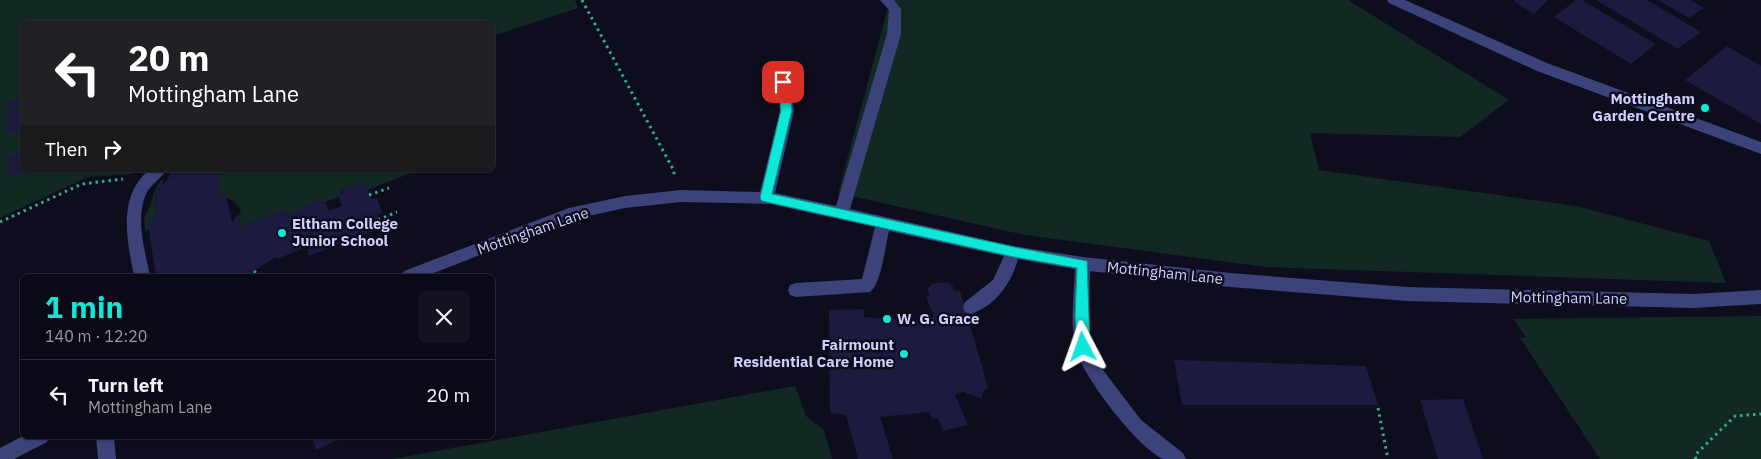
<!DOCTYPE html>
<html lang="en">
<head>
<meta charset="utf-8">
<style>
	:root { --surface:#0a0a16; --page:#13131f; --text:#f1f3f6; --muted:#999aa1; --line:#2a2b35; --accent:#0de8d9 }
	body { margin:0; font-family:"IBM Plex Sans",sans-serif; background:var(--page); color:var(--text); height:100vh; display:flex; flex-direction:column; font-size:19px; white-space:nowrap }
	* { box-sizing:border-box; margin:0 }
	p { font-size:16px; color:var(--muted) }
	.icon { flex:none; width:28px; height:28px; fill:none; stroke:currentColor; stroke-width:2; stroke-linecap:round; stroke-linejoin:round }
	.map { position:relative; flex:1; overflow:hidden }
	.drawer { position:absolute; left:20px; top:274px; width:475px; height:165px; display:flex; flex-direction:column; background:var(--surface); border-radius:8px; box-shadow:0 1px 4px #0004,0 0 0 1px var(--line) }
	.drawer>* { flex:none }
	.hud { position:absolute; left:20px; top:20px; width:475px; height:152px; border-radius:8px; box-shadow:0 1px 4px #0004,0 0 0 1px var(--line); background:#202124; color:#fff; overflow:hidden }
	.pin { position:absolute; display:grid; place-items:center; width:42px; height:42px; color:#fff; margin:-21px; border-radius:10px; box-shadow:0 2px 8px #0006 }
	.me { position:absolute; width:55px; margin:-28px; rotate:356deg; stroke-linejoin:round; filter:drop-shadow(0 0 4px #0008) }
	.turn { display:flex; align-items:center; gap:18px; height:105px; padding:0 25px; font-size:22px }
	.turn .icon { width:65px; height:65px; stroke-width:2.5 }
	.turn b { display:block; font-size:35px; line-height:42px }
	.then { display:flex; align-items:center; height:48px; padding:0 25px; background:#0003; gap:10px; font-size:19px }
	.round { display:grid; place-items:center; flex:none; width:52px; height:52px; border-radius:8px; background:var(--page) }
	.summary { display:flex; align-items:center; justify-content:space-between; height:85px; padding:0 25px }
	h1 { font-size:30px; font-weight:800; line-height:38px; color:var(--accent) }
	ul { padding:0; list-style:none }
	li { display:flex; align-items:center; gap:15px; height:70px; padding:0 25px; border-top:1px solid var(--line) }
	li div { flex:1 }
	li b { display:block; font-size:19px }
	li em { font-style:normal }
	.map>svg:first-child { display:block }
	.green { fill:#112823 }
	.building { fill:#1c1a3e }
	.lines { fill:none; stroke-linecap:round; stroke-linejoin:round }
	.path { stroke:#34a98e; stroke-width:3; stroke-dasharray:2.5 4; stroke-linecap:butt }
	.minor { fill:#3b437a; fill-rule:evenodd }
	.route { fill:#0de8d9; stroke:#08978d }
	.poi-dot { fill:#0de8d9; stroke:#0d0d1e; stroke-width:2 }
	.labels { text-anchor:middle; stroke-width:5; stroke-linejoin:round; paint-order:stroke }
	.poi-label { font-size:15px; font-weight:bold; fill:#cdd0fc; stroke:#0d0d1e; text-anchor:end }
	.street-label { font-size:15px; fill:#cdd0fc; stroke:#0d0d1e }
</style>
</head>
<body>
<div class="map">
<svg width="1761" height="459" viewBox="0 0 1761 459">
	<rect width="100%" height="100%" fill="#0d0d1e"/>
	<path class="green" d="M0,0H575L578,8L493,36L492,22H22V170H143L131,174L88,177L0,218Z
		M890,0H1348L1509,100L1460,137L1310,133L1319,170L1576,206L1709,241L1726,283L1265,267L1025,235L838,193Z
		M217,170H410L411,173L367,190L364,185L360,186L359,183L342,190L339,197L287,216L285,210L241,227L238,217L241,210L233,201L217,193L220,189Z
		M161,180H164L155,199L156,216L148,224L149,231L145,229L144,218C152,207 151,193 161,180Z
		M1761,316V459H1600L1520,338L1526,337L1513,319Z
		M795,386L806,416L824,430L832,459H392Z"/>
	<path class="building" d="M1515,0H1548L1534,14L1513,1Z
		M1576,0H1582L1656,44L1631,64L1554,17Z
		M1596,0H1647L1701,32L1678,49Z
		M1658,0H1691L1704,8L1689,18Z
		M1727,46L1761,66V124L1685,80Z
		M22,98V106L7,111V103Z
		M22,109V130L7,134V113Z
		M22,152V170H32L9,178L8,157Z
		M174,170H217L220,189L217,193L226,195L232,223L237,215L241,227L285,210L287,216L315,201H325L328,211L342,206L338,195L343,193L342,190L359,183L360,186L364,184L372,199L377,198L382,213L377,215L381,228L309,256L307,247L277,259L276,257L246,276H156L148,224L156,216L155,206L157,192Z
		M947,282L953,286V290L960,291L988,387L984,391L981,399L963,392L955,395L968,425L943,431L938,418L932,419L929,412L880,417L893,459H858L846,415L830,413L829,310L864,309V317L920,321L934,316L926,297L930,294L927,289L932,284Z
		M1174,360L1366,366L1378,405H1182Z
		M1463,399L1483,459H1438L1420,400Z
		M312,436H346L316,450Z"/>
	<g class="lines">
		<path class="path" d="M582,0L674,171V176
			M369,195L389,188
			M378,220L397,212
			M0,222L82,184L123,179
			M254,271L259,276
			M1378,408L1388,459
			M1696,459L1695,455L1735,416L1761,414"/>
		<path class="minor" d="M880,0H894L901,9V34L850,209L1013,246L1083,257L1230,273L1407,287L1693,294L1761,290V304L1693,308L1407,301L1230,287L1090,271L1089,317L1091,346L1103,370L1141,420L1183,453L1186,459C1179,459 1169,459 1163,459C1137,447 1080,374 1075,346C1070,321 1074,294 1075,269L1018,259C1011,284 996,305 971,314L965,312L963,307L965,302L993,280L1004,256L889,231C885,246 882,282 870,292L796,297L790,295L788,290L790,285L796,283L862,279L875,227L771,204L681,202L625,208L570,220L426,276H401L404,271L569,208L625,196L681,190L760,192L780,111L776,82L783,77L790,82L794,111L775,193L836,206L887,34L889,10Z
			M1387,0H1405L1547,63L1761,142V154L1537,71L1389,3Z
			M149,170H166C161,179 151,184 146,194C135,219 145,251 150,276H134C127,240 117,197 149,170Z
			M23,436H49L47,442L14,459H0V448Z
			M96,436H114L116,459H98Z"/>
	</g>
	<path class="route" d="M783,78L788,82L792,110L772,194L1014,247L1087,261L1090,347L1088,351L1083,352L1077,347L1075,317L1077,268L1014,257L762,201L760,198L781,110L778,82Z"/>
	<g class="poi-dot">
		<circle cx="1705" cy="108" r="5"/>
		<circle cx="282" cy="233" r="5"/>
		<circle cx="887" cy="319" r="5"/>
		<circle cx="904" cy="354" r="5"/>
	</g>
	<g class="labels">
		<g class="poi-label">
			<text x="1695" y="104">Mottingham<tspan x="1695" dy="17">Garden Centre</tspan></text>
			<text x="292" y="229" text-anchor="start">Eltham College<tspan x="292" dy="17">Junior School</tspan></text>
			<text x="897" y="324" text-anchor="start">W. G. Grace</text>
			<text x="894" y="350">Fairmount<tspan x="894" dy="17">Residential Care Home</tspan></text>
		</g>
		<g class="street-label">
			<text transform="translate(533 231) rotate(-19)" y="5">Mottingham Lane</text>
			<text transform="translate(1165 273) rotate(6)" y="5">Mottingham Lane</text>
			<text transform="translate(1569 298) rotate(1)" y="5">Mottingham Lane</text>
		</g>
	</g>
</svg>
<div class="pin" style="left:783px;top:82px;background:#d93025"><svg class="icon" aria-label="arrive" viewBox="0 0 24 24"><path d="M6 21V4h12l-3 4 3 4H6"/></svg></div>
<svg class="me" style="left:1083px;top:347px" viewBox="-20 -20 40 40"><path d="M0-17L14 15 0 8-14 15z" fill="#0de8d9" stroke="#fff" stroke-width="4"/></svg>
<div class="hud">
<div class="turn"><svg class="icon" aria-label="left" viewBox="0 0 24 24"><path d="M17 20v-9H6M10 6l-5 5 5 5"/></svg><div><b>20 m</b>Mottingham Lane</div></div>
<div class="then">Then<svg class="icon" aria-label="right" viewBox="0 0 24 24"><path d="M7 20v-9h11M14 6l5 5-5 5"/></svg></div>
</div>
<section class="drawer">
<div class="summary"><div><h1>1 min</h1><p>140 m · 12:20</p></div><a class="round"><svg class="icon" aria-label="close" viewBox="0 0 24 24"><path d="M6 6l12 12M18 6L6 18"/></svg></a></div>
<ul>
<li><svg class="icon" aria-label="left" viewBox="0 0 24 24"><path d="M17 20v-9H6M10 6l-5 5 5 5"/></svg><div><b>Turn left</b><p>Mottingham Lane</p></div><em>20 m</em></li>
</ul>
</section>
</div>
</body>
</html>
